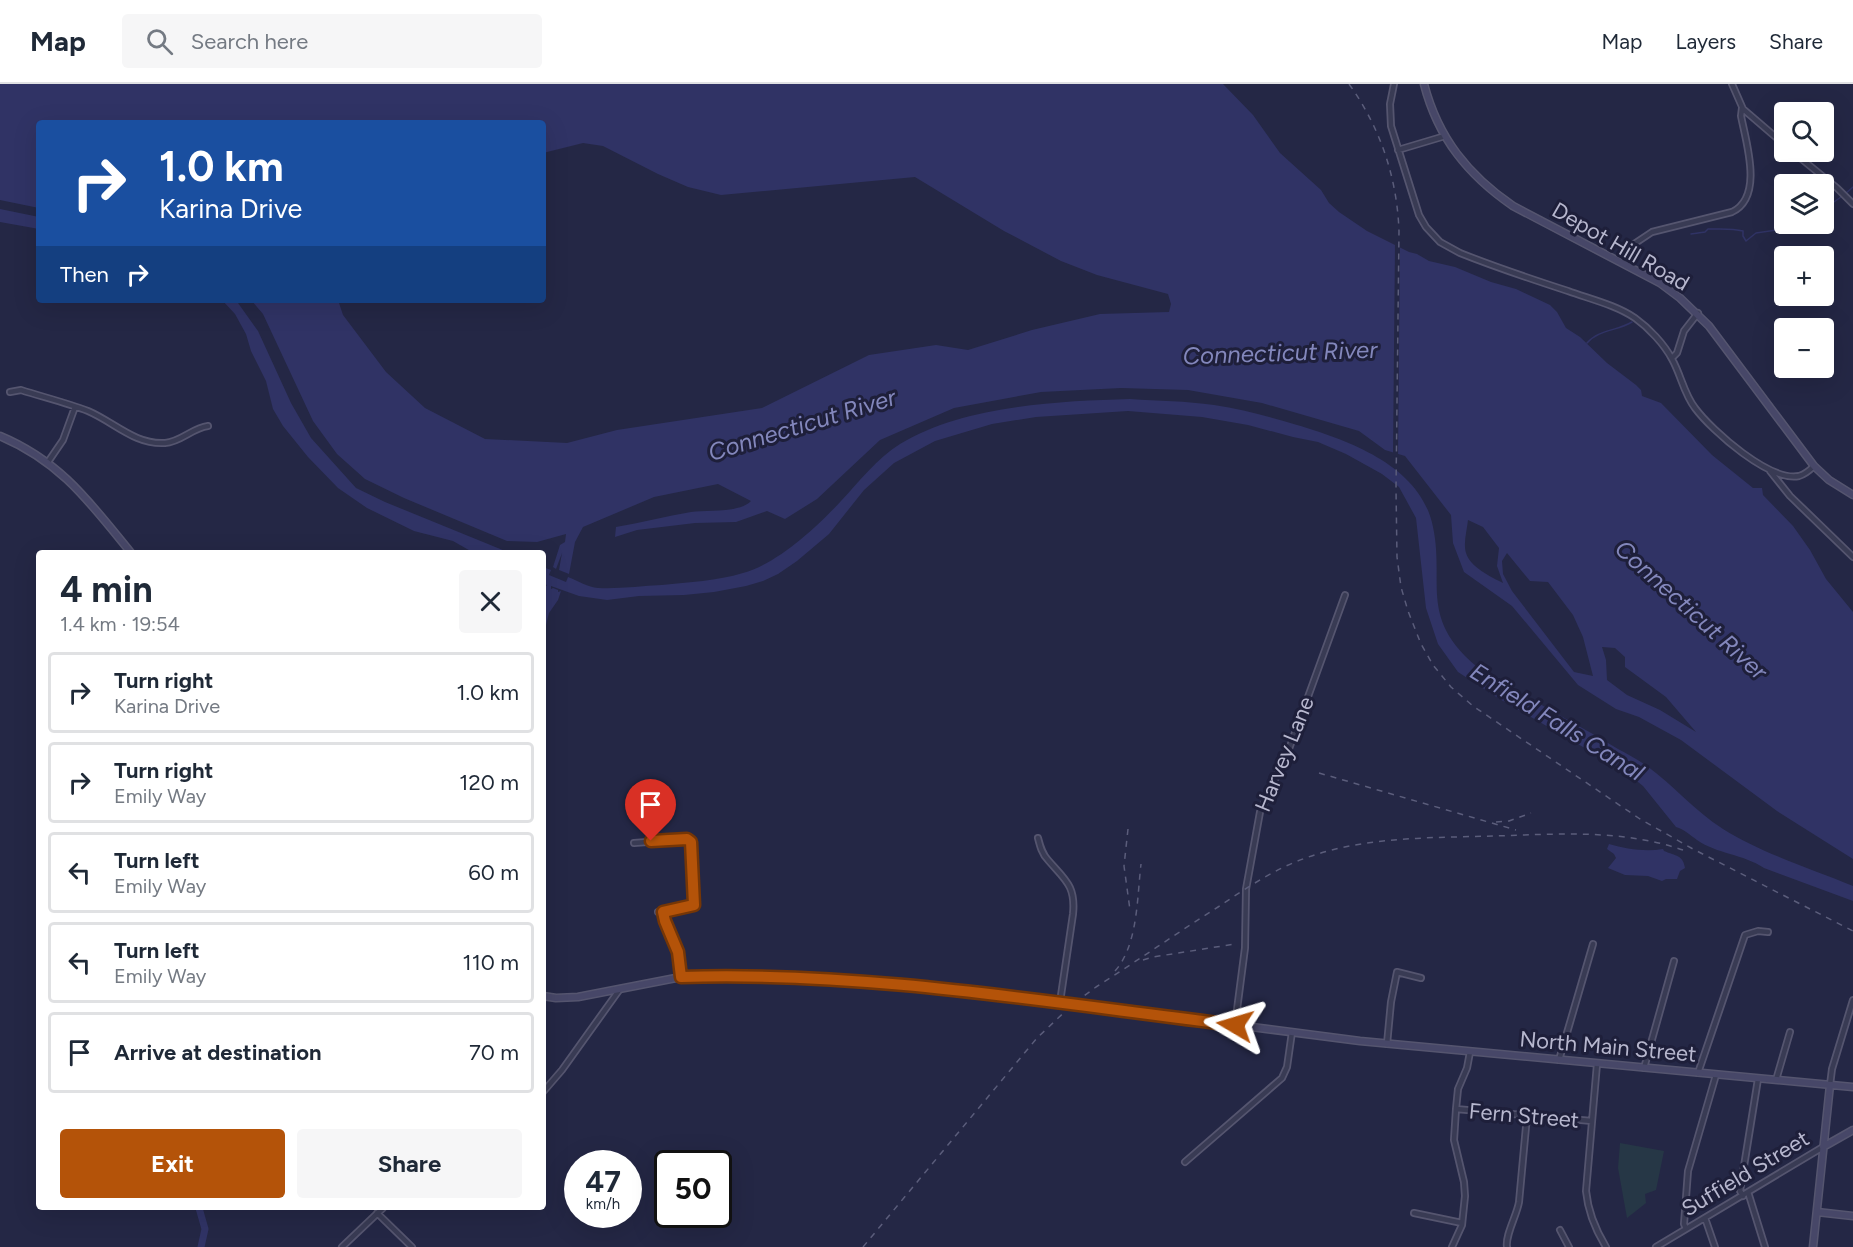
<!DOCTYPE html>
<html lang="en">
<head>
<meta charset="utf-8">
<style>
	:root { --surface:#fff; --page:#f6f6f7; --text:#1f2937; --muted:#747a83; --line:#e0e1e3; --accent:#b45309 }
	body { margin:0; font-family:Figtree,sans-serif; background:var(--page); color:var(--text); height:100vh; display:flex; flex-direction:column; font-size:22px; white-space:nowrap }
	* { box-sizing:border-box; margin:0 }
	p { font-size:20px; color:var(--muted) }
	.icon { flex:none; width:33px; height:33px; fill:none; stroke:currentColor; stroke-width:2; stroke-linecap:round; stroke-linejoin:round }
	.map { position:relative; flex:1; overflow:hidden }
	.side { position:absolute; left:36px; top:466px; width:510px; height:660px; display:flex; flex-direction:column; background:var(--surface); border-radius:6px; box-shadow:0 6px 24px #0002 }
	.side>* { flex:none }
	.banner { position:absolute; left:36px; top:36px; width:510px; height:183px; border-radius:6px; box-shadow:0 6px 24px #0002; background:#1a4fa0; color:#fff; overflow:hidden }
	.fabs { position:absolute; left:1774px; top:18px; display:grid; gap:12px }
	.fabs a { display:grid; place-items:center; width:60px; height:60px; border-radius:6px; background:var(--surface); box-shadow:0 6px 24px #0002; font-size:30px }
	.speed { position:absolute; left:564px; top:1066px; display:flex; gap:12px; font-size:30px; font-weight:700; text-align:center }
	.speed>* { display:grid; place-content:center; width:78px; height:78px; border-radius:50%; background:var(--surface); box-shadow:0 6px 24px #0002; line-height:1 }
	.speed small { font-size:15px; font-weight:400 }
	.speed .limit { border:3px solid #111; border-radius:9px; background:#fff; color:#111 }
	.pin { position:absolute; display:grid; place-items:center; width:51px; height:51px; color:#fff; margin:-62px -26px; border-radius:50% 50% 50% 0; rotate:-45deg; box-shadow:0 0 6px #0007 }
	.pin .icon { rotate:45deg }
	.me { position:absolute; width:66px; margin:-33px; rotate:277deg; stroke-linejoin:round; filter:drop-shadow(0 0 4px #0008) }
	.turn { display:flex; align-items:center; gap:21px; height:126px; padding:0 24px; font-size:27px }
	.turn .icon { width:78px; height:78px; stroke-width:2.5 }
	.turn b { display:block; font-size:42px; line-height:51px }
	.then { display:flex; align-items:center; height:57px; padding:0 24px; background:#0003; gap:12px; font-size:22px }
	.round { display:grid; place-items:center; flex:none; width:63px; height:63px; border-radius:6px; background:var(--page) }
	.head { display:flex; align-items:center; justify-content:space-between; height:102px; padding:0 24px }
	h1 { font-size:36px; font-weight:700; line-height:45px }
	.cta { display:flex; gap:12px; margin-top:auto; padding:12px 24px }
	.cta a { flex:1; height:69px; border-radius:6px; background:var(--accent); color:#fff; font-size:24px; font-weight:700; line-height:69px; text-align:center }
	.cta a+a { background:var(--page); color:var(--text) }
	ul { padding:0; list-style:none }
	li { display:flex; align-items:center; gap:18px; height:81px; margin:0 12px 9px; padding:0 12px; border:3px solid var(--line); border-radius:6px }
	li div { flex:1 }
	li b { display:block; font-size:22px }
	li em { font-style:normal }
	header { display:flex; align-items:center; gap:36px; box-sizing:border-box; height:84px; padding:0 30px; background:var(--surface); border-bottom:2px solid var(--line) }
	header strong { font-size:28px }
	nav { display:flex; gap:33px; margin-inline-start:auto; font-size:21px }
	.search { width:420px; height:54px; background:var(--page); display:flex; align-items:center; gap:15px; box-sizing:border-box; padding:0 21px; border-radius:6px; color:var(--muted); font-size:22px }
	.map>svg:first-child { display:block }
	.green { fill:#263746 }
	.water { fill:#303365; fill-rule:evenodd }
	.pier { fill:#242745 }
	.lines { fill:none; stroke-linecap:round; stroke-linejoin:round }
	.stream { stroke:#303365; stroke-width:1.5 }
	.river { stroke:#303365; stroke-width:7 }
	.street-casing { stroke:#55556f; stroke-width:8 }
	.secondary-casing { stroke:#55556f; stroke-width:9 }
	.street { stroke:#393b54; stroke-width:4.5 }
	.secondary { stroke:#474768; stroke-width:6 }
	.rail { stroke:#5b5d7b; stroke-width:1.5; stroke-dasharray:6 6; stroke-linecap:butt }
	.route-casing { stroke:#753606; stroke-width:15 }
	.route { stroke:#b45309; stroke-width:10 }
	.labels { text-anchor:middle; stroke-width:6; stroke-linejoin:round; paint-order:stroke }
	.street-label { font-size:22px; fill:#b7b7ce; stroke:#1e1f3a }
	.water-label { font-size:24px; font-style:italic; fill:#8387bc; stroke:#1e1f3a }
</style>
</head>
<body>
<header>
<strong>Map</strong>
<div class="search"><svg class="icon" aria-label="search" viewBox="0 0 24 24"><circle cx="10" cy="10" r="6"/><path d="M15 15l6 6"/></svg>Search here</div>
<nav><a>Map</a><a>Layers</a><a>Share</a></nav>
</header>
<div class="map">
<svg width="1853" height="1163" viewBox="0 0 1853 1163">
	<rect width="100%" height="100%" fill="#242745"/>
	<path class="green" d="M1620,1059L1664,1067L1656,1106L1645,1110L1646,1119L1627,1134L1618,1084Z"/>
	<path class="water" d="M0,0H1223L1253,31L1280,69L1321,106L1329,119L1339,128L1367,147L1409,168L1417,170L1429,177L1455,183L1491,198L1516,205L1550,221L1557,228L1566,244L1580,253L1607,279L1636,301L1641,306L1642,312L1661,319L1712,371L1753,404H1762L1763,411L1793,442L1810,466L1826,495L1853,528V775L1777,727L1681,656L1639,633L1616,625L1578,601L1512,522L1464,488L1453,459L1451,431L1405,372L1385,366L1359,347L1262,319L1188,306L1121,304L1041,308L954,324L880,356L817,415L785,435L767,427L736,438L695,439L637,446L615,453L616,443C641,439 666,432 691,428C707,426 740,429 751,417L718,400L654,413L583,443L575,458L569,490L559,486L562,469L556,485L553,483L560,461L565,458L566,450L537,458L507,457L404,414L365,395L337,370L313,337L263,230L251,216H338L343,231L386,288L425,324L485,355L567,359L617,346L762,324L869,271L936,261L968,266L1032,246L1100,230L1169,228L1171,220L1168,210L1097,191L1061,177L1004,147L915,93L721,111L688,103L658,90L603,62L583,59L543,69V39H39V124L0,116ZM1468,436L1483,443L1499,464L1497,482L1503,499C1491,493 1470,483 1466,469C1463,459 1467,446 1468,436ZM1507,469L1530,497L1548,498L1573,531L1583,553L1593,592L1574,588L1512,507L1503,490L1502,477ZM1602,563L1615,564L1625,573V583L1666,613L1696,648L1660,626L1627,611L1607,596L1606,576Z
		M0,125L39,133V145L0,138Z
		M222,216H236L238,219L258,247L291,319L311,354L356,404L385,418L510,469H474L453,457L414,447L367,424L338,404L308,373L283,342L273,325L266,297L251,267L246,250L235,230Z
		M1130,315C1158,317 1186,317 1214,321C1243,325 1270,333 1297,341C1350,357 1421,382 1433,443C1444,495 1422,528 1465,572C1481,589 1504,600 1524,611C1555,629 1587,646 1618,665C1628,670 1638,676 1647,682C1673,701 1695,727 1723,745C1761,769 1812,785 1853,802V817L1764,784C1743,770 1717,770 1697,756C1690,751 1684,745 1676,743L1643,702L1623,686L1498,614L1458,588L1438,560L1426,524L1416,434L1399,403L1382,390L1346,370L1318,358L1293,353L1248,341L1202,333L1128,327L1036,333L992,340L935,357L894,379L864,406L829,450L797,477L778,490L763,497L746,502L714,508L684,511L639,512L607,516L579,512L551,502V505L553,504L558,506V508L561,507L558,516L549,529L543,553V506L547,501L543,499V483L551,486L549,491L566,498L568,493C578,497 588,503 598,504C619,505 641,502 662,501C689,498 717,497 743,489C777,480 817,443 841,417C859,398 877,374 900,360C962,322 1057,317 1130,315Z
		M1609,760C1626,765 1645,768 1663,765L1664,767C1676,772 1683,771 1685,784L1680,787L1677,795H1666L1662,797L1648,792L1625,791L1608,784L1616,774L1614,770L1607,765Z"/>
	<path class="pier" d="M1395,158L1400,160L1398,373L1393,372Z"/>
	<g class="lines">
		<path class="stream" d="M1845,110L1853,103
			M1824,125L1841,113
			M1691,150L1705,148L1708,145C1720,145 1732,144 1743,147V152L1746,157L1756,149L1784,145L1794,140
			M1587,259C1599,245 1618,247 1632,238"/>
		<path class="river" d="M199,1124L205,1145L201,1163"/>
		<g class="street-casing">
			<path id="street" d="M1394,0L1390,20L1391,42L1419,131L1426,143L1440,158L1460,169C1495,183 1531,195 1568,207C1590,215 1616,221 1635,234C1649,244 1664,260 1672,275C1681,291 1684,310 1695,324C1712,347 1770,398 1799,392C1806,390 1810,386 1814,382
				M1732,0L1743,25L1785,61
				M1398,66L1445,52
				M1793,68L1837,104L1853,120
				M1623,179L1634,160L1652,148L1732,128C1764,113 1746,58 1741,32L1742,24
				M1672,274L1677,269L1684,247L1698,229
				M10,308L21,306C43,313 67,319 88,327C114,338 135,361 165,359C181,358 192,344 208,342
				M48,378L63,356L75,323
				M1770,387L1790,412L1853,473
				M1038,754C1040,762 1042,770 1048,776C1064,795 1076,801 1073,830L1060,918
				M634,759L687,755L691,758L694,821L691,823L658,828
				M663,828L666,840L678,868L681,893
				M1235,941L1245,864L1246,805L1260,728L1289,665L1345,511
				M1387,960L1391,918L1397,888L1421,894
				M1559,976L1593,860
				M1597,980L1586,1107C1588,1128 1595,1145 1606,1163
				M1644,984L1674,877
				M1698,989L1745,851L1758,847L1768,848
				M1776,996L1790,948
				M1830,1001L1832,985L1853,916
				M543,1008L562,986L620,905
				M1456,1025L1592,1037
				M1185,1078L1282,994L1287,983L1292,948
				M1748,1108L1765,1163
				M1743,1112L1740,1107L1758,995
				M377,1129L412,1163
				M1414,1129L1462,1139
				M1705,1134L1715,1163
				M1686,1145L1684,1140L1688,1087L1716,991
				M1560,1146L1569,1163
				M342,1163L383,1124
				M1452,1163L1462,1141L1465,1112L1464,1098L1454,1056L1456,1025L1458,1005L1467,984L1470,968
				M1507,1163C1505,1151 1517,1131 1519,1118L1527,1032
				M1656,1163L1823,1063"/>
		</g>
		<g class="secondary-casing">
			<path id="secondary" d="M1424,0C1438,54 1468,91 1513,122L1660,199L1680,214L1709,242L1814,382L1829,396L1853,411
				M0,352C62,378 91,420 132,470
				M543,912L556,914L578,913L681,893L712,892L791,893L874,897L1051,917L1360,957L1853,1003
				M1823,1063L1853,1046
				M1817,1128L1853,1132
				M1813,1163L1830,1001"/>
		</g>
		<use href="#street" class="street"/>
		<use href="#secondary" class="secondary"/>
		<path class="rail" d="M1349,0C1380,43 1397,93 1399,147L1396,405L1397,473L1401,503L1408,527L1421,560L1433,581L1451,603L1473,622L1640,735L1693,765L1853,847
			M1319,689L1516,746
			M1496,738L1509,737L1531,729
			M1128,745L1124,782L1130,826
			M1143,876L1153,873L1235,860
			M1115,887C1138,861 1137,814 1141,780
			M863,1163L1037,954L1073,920L1096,903C1137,877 1177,849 1218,823C1239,809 1261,794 1284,783C1349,752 1424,754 1494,752C1558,750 1622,745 1683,766"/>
	</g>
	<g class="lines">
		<g class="route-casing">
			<path id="route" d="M651,757L687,755L691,758L694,821L663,828L665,837L678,868L681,893C867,887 1051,919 1235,941"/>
		</g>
		<use href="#route" class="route"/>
	</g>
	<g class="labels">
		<g class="street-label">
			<text transform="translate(1621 162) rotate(30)" y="8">Depot Hill Road</text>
			<text transform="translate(1284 670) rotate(-68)" y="8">Harvey Lane</text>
			<text transform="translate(1608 962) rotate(5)" y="8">North Main Street</text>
			<text transform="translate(1524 1031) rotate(5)" y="8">Fern Street</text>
			<text transform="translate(1745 1089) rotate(-31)" y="8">Suffield Street</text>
		</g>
		<g class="water-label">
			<text transform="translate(1280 269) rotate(-2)" y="8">Connecticut River</text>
			<text transform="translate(802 341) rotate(-17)" y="8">Connecticut River</text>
			<text transform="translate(1691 526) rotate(42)" y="8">Connecticut River</text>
			<text transform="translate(1557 638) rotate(32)" y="8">Enfield Falls Canal</text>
		</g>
	</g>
</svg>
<div class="fabs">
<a><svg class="icon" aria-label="search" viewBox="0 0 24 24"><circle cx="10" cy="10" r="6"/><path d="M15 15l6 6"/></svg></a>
<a><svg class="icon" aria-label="layers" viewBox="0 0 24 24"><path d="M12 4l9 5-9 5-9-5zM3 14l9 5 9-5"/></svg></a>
<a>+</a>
<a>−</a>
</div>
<div class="speed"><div>47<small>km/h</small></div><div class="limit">50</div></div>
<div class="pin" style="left:651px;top:757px;background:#d93025"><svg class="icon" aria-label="arrive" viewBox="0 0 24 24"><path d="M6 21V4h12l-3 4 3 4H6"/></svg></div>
<svg class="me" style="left:1235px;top:941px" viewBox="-20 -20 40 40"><path d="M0-17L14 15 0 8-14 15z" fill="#b45309" stroke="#fff" stroke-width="4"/></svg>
<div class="banner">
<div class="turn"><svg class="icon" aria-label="right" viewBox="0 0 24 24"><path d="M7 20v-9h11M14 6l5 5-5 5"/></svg><div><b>1.0 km</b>Karina Drive</div></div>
<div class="then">Then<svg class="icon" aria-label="right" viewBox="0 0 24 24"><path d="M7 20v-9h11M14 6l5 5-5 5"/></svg></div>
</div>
<section class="side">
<div class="head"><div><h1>4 min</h1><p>1.4 km · 19:54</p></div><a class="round"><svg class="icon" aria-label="close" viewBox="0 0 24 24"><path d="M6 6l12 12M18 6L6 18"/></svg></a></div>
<ul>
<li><svg class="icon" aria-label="right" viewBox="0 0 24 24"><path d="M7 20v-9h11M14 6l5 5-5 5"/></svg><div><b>Turn right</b><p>Karina Drive</p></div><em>1.0 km</em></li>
<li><svg class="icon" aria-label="right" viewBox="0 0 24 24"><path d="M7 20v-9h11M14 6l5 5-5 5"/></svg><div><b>Turn right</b><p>Emily Way</p></div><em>120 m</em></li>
<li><svg class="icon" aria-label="left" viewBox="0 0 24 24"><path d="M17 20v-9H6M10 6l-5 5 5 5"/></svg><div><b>Turn left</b><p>Emily Way</p></div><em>60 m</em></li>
<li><svg class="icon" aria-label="left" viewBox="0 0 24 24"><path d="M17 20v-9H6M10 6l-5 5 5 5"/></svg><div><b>Turn left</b><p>Emily Way</p></div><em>110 m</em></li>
<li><svg class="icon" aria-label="arrive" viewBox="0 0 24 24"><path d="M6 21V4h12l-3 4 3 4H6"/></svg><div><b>Arrive at destination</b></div><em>70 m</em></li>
</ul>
<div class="cta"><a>Exit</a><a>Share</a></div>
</section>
</div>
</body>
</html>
